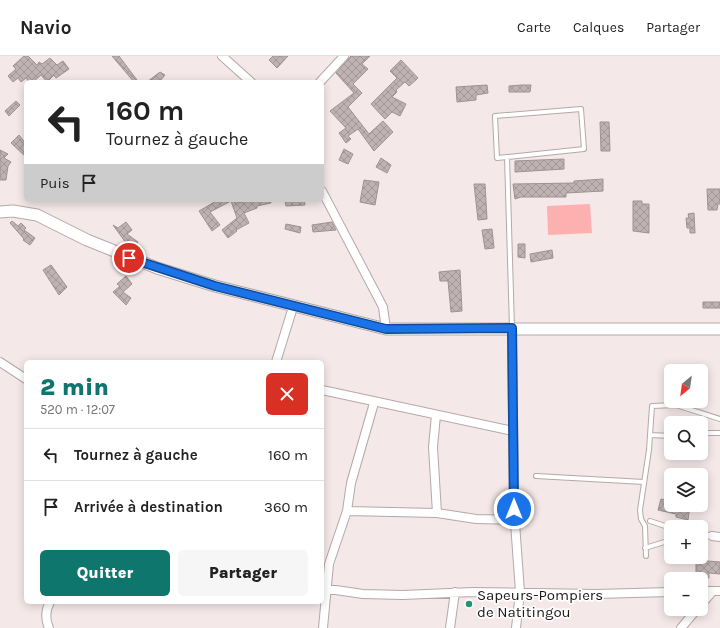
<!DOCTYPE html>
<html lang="fr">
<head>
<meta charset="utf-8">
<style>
	:root { --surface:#fff; --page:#f6f6f6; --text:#222; --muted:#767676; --line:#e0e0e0; --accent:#0f766e }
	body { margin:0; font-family:Karla,sans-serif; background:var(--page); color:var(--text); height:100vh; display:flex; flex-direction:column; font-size:15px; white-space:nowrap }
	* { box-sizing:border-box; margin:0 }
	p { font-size:13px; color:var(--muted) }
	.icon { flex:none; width:22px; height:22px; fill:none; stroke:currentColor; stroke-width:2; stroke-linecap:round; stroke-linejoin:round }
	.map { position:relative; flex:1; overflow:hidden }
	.details { position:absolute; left:24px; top:304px; width:300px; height:244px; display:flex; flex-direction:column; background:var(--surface); border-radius:6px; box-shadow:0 2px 10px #0003 }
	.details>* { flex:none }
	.banner { position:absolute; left:24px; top:24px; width:300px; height:122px; border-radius:6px; box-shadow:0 2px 10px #0003; background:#fff; color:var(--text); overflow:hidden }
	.needle { width:26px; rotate:209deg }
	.fabs { position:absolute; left:664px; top:308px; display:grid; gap:8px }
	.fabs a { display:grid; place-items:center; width:44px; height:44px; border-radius:6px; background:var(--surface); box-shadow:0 2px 10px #0003; font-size:20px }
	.pin { position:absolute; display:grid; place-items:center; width:34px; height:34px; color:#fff; margin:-17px; border:2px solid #fff; border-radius:50%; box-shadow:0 1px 4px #0007 }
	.me { position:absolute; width:44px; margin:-22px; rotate:0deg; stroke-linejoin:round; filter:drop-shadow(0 0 3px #0008) }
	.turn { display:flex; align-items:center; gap:14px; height:84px; padding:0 16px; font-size:18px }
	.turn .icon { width:52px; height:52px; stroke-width:2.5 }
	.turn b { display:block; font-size:28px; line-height:34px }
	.then { display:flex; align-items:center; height:38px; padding:0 16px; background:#0003; gap:8px; font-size:15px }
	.round { display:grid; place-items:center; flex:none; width:42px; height:42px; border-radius:6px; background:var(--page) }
	.headline { display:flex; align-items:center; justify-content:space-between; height:68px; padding:0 16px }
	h1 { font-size:24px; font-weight:800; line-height:30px; color:var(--accent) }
	.cta { display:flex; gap:8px; margin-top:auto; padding:8px 16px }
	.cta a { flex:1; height:46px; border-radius:6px; background:var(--accent); color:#fff; font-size:16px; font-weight:800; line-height:46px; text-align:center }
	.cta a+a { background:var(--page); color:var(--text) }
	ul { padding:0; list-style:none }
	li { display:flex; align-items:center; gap:12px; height:52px; padding:0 16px; border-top:1px solid var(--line) }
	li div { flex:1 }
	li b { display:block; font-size:15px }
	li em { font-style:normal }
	header { display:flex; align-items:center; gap:24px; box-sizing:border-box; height:56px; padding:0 20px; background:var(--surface); border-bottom:1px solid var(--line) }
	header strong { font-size:19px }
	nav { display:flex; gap:22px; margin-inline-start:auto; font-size:14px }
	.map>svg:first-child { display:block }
	.green { fill:#fcb1b0 }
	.building { fill:url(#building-cross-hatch); stroke:#9e9292 }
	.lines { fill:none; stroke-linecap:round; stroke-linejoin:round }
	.lane-casing { stroke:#b5a8a8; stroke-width:6 }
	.street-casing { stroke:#b5a8a8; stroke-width:10 }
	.secondary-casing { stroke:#b5a8a8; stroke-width:13 }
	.lane { stroke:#fff; stroke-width:4 }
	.street { stroke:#fff; stroke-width:8 }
	.secondary { stroke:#fff; stroke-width:11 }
	.route-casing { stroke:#114b97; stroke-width:10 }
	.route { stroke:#1a73e8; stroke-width:7 }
	.poi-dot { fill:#239375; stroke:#fff; stroke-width:1.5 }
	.labels { text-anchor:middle; stroke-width:3.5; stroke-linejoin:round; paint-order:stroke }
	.poi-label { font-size:15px; fill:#1c1818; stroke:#fff; text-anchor:start }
</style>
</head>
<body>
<header>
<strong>Navio</strong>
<nav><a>Carte</a><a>Calques</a><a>Partager</a></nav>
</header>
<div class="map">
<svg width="720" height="572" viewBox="0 0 720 572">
	<defs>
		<pattern id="building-cross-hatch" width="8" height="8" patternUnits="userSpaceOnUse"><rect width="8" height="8" fill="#beb2b2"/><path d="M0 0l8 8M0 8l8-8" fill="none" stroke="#a39898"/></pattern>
	</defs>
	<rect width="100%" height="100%" fill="#f5e8e8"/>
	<path class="green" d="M590,148L592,177L548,179L547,150Z"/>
	<path class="building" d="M24,0H28L37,9L39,6L42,8L50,2L57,9L63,5L69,13L56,22L54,19L47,26L41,19L33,26H29L26,22L21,26L18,22L13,26L8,20L16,13L13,10Z
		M112,0H119L137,24L134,26Z
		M273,0H288L277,12L269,4Z
		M351,0H370L362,8L368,13L353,28L362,37L348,51L369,78L383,65L393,76L374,95L358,73L348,80L351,83L346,87L339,77L346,72L330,55L354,37L336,17Z
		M401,4L418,22L409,30L405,26L396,34L397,36L392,41L406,48L400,60L392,56L385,63L371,48L397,22L390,15Z
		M160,16L165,19L159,26H147Z
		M487,29L488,37L476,39V44L457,46L456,31Z
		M521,29H531L530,36H509V30Z
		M16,45L20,49L9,60L5,55Z
		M600,66H609L610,95H601Z
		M19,79L26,88V101L11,87Z
		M344,93L353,98L348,108L339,104Z
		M0,94L8,98L4,102L11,106L8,110L6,124H0Z
		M381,102L391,109L387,117L376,111Z
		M564,103V113L515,116V105Z
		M603,123V135L566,137V141H521L515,143L513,128L574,127V125Z
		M364,124L379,126L375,149L360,146Z
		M474,128H485L487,163L478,164Z
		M707,133H720V148H718L717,154H708Z
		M218,144H238L239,147L246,144H271V147L257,150V152L244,157L249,167L236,174L237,175L228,182L222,174L237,162L231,145L210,156L220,169L212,175L199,155Z
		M285,144H304L305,149L286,150Z
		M633,145H642V148H649V177L633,175Z
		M694,157L695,177H690V172H687L686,162H689L688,158Z
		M12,165L18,170L21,167L26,172L24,174L35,182L30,189L23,184L24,183L10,167Z
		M126,166L132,174L127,178L138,186L132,194L125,189L126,187L113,169L118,172Z
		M332,166L336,174L313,176L312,169Z
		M286,168L301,171L300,177L285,173Z
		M492,173L494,192L485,193L482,174Z
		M518,188H525V202L518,201Z
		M552,194L553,202L531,206L530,198Z
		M51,209L67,231L59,239L43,214Z
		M460,214L462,255L451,256L448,225H440L439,216Z
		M126,220L132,228L123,236L131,242L126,249L113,236L120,230L117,228Z
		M703,246H720V252H703Z
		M661,443L671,445V449H690L688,464L676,461V458L658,454Z
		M696,504L720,506V518L709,517V522H701V517L696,516Z"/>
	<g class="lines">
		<g class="lane-casing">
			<path id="lane" d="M507,101L497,102L495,60L581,53L584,93L507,101L512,272
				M701,377H720
				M650,379L671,380
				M536,420L644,426
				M650,465L671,472
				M701,477L712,480H701
				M645,492L671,484
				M646,500L645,470L641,463L640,454L649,394L652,350L676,349L720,363"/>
		</g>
		<g class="street-casing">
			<path id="street" d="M222,0L251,26
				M320,26L344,0
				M322,135L383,251L386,273
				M512,272L514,453L520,536L516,572
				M0,306L26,323
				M276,306L293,251
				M322,334L513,375
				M436,359L433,391L437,457
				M347,455L351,427L374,347
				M712,480L720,481
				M322,532L363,538L403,539L473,536L595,538L671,536
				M701,535H720
				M701,549L712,536
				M49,572C45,563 45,555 50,546
				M323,572L329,508L347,455L437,457L476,463L515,464
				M450,572L455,536
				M681,572L697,553"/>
		</g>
		<g class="secondary-casing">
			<path id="secondary" d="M0,156L13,155L37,159L87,184L157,212L215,230L386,273H720"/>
		</g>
		<use href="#lane" class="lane"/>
		<use href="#street" class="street"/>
		<use href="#secondary" class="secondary"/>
	</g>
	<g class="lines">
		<g class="route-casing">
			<path id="route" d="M129,202L215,230L386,273L512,272L514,453"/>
		</g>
		<use href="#route" class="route"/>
	</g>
	<circle class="poi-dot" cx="469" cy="548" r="4"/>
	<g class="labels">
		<g class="poi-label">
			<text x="477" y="544">Sapeurs-Pompiers<tspan x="477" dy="17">de Natitingou</tspan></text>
		</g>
	</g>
</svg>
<div class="fabs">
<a><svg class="needle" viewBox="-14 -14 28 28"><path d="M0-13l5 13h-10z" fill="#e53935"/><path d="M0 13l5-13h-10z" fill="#767676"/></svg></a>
<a><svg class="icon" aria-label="search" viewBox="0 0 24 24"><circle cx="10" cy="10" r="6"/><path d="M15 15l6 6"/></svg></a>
<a><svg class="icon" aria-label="layers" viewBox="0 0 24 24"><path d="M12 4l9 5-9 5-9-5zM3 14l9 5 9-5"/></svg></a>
<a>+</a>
<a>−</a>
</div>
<div class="pin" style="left:129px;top:202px;background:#d93025"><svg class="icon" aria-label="arrive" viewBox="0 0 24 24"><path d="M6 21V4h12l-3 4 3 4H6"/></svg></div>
<svg class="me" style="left:514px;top:453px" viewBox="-20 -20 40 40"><circle r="17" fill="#1a73e8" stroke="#fff" stroke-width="3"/><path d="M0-11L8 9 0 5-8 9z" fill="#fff"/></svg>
<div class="banner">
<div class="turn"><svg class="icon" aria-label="left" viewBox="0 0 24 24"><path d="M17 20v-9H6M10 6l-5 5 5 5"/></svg><div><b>160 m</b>Tournez à gauche</div></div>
<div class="then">Puis<svg class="icon" aria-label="arrive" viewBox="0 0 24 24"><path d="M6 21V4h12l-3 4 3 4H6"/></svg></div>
</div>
<section class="details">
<div class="headline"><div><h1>2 min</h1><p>520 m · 12:07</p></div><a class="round" style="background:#d93025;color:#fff"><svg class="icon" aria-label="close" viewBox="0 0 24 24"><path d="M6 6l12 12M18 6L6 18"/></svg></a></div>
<ul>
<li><svg class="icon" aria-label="left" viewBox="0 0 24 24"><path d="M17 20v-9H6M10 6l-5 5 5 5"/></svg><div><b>Tournez à gauche</b></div><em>160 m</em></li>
<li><svg class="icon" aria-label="arrive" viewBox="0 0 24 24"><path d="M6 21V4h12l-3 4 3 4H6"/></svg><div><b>Arrivée à destination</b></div><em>360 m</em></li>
</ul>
<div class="cta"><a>Quitter</a><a>Partager</a></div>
</section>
</div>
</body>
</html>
